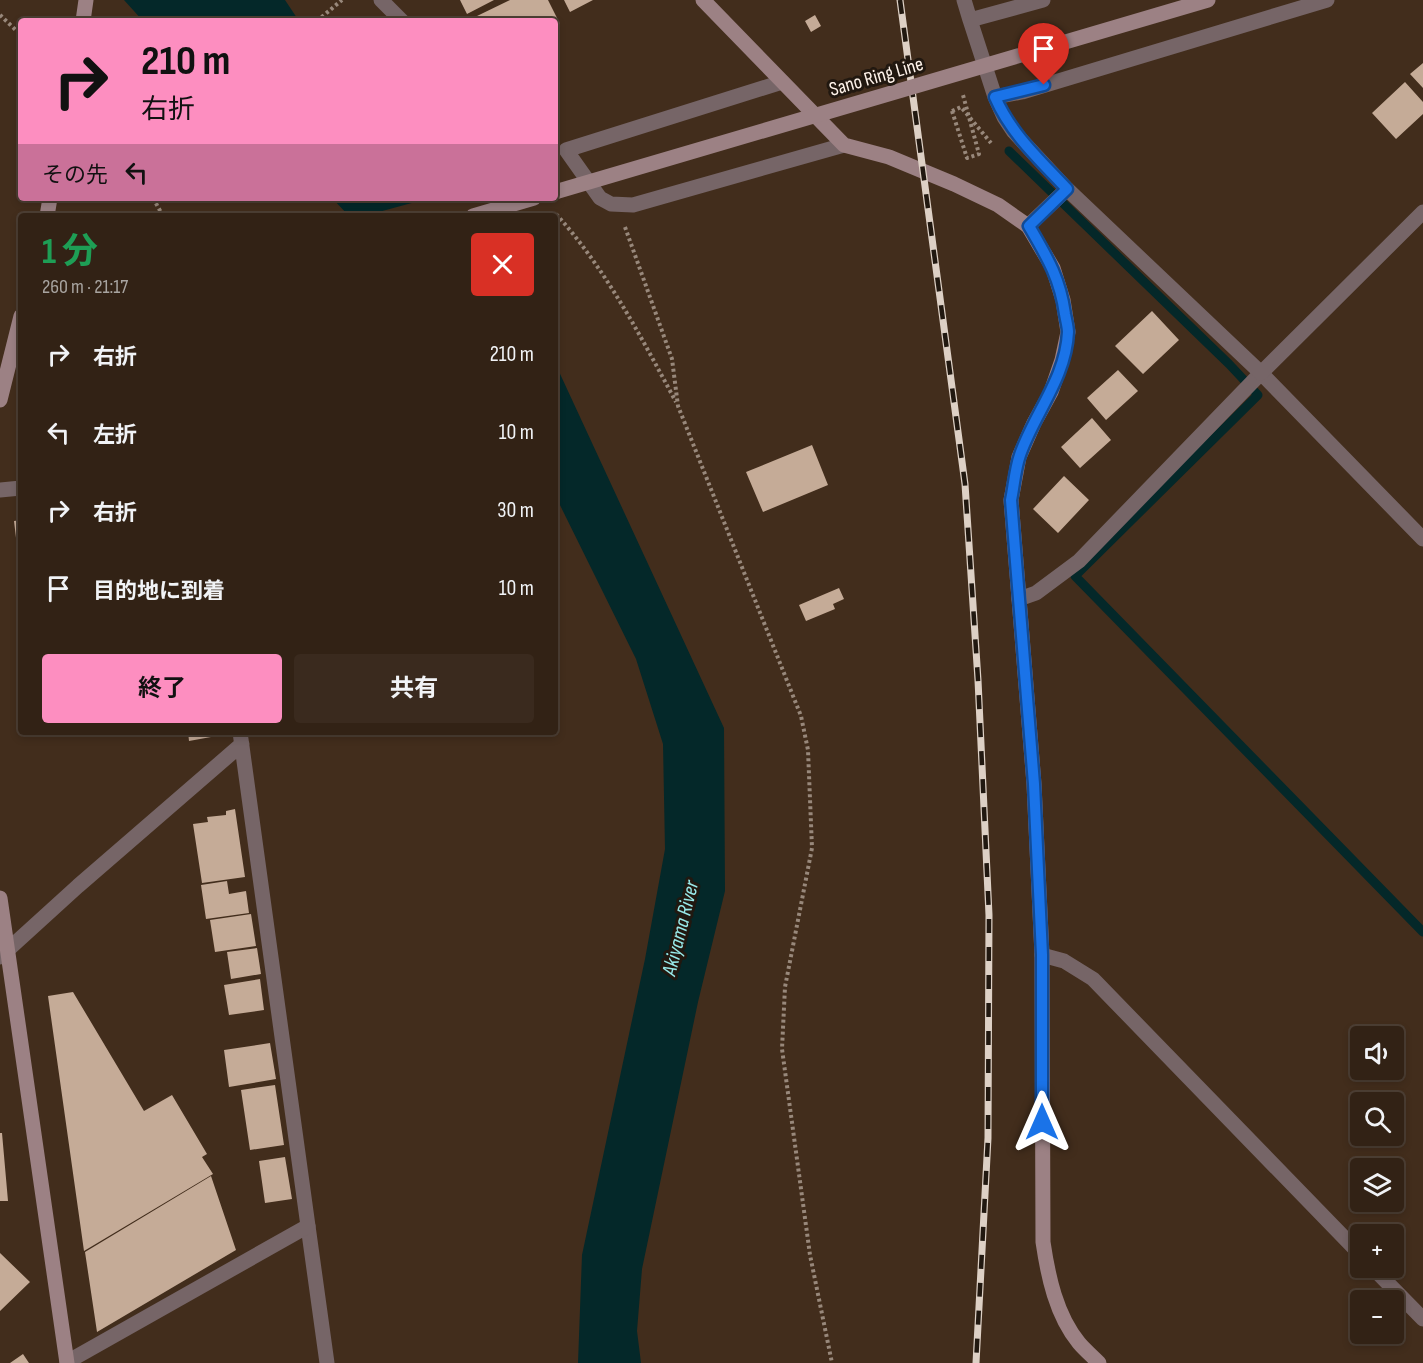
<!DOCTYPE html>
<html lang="ja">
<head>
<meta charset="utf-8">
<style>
	:root { --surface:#322215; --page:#3a2a1e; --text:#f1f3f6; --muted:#a8a4a0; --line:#4d3f34; --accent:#fd8ec0 }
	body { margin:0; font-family:"Sofia Sans Condensed","Noto Sans JP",sans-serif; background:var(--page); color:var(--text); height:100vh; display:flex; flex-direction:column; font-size:22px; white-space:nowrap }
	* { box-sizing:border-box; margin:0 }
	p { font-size:20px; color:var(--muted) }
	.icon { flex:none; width:33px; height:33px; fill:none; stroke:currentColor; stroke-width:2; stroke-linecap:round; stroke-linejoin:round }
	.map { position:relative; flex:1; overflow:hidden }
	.side { position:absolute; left:18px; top:213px; width:540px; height:522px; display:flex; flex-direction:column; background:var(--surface); border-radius:6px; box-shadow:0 3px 9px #0003,0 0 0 2px var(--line) }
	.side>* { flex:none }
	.banner { position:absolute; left:18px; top:18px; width:540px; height:183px; border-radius:6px; box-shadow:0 3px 9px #0003,0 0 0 2px var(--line); background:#fd8ec0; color:#111; overflow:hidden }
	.controls { position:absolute; left:1350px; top:1026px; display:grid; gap:12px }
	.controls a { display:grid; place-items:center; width:54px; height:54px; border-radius:6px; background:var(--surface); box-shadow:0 3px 9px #0003,0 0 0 2px var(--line); font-size:30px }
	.pin { position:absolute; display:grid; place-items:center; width:51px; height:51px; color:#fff; margin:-62px -26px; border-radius:50% 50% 50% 0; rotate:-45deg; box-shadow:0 0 6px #0007 }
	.pin .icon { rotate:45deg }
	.me { position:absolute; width:66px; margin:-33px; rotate:0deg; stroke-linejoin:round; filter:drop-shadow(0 0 4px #0008) }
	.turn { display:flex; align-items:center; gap:21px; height:126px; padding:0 24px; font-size:27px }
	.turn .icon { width:78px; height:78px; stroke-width:2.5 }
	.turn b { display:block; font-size:42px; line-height:51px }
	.then { display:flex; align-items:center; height:57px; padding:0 24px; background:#0003; gap:12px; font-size:22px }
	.round { display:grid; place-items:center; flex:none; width:63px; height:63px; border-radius:6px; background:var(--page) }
	.head { display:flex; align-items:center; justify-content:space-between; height:102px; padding:0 24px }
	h1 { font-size:36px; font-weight:700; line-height:45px; color:#1e9e55 }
	.action { display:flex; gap:12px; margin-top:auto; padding:12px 24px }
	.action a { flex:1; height:69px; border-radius:6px; background:var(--accent); color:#111; font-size:24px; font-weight:700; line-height:69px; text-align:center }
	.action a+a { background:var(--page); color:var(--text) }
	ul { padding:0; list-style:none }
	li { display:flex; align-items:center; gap:18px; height:78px; padding:0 24px }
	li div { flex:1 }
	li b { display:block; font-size:22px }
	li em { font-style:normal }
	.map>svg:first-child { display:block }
	.water { fill:#042829 }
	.pier { fill:#422d1c }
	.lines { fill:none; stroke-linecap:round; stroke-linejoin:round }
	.stream { stroke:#042829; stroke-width:9 }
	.building { fill:#c5ab97 }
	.path { stroke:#98887b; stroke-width:4; stroke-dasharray:3 3; stroke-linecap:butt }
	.lane { stroke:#766567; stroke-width:15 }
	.street { stroke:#766567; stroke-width:15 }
	.secondary { stroke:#9c8184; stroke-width:15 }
	.rail-casing { stroke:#ddd0c5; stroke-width:7 }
	.rail { stroke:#211810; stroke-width:4.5; stroke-dasharray:14; stroke-linecap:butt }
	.path-bridge { stroke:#98887b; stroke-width:4; stroke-dasharray:3 3; stroke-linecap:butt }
	.secondary-bridge { stroke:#9c8184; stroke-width:15 }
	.route-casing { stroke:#114b97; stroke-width:15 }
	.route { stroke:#1a73e8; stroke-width:10 }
	.labels { text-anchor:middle; stroke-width:6; stroke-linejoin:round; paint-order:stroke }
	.street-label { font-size:20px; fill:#fef3ea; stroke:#211810 }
	.water-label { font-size:21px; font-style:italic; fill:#98e9e9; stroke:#211810 }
</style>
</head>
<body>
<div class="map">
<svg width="1423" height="1363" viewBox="0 0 1423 1363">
	<rect width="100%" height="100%" fill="#422d1c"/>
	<path class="water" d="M124,0H285L299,21H143Z
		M332,198H430L443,216H349Z
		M555,363L724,728L725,891L698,1002L642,1269L637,1331L641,1363H578L582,1255L645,959L665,849L663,744L636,659L555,495Z"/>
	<path class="pier" d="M430,198H433L446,216H364Z"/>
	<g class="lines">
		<path class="stream" d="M1009,151L1229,364L1258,395L1075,576L1423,932"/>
	</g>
	<path class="building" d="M460,0H494L467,14Z
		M510,0H548L560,24L555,27V21H479L477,16Z
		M564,0H593L570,12Z
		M815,15L821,26L811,32L805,21Z
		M1423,63V88L1410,74Z
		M1405,82L1423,102V114L1396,139L1372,113Z
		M1152,311L1179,340L1143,374L1115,346Z
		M1118,370L1138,391L1106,420L1087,398Z
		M1092,418L1111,440L1080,468L1061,447Z
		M812,445L828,485L763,512L746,472Z
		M1064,476L1089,500L1058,533L1033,509Z
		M21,520V563H19L14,521Z
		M839,588L844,599L833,604L835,609L806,621L799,605Z
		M188,732H222V735L189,741Z
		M235,809L245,877L202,883L193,824L208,822L207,817L226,815V811Z
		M227,881L229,894L246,891L249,913L206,919L201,885Z
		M251,914L256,946L215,952L210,920Z
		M257,948L261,974L231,979L227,952Z
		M260,979L264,1010L229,1015L224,985Z
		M73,992L144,1111L172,1095L207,1154L202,1157L213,1174L84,1251L48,996Z
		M270,1043L276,1079L229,1087L224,1050Z
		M275,1085L284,1145L250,1150L241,1090Z
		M0,1133H2L8,1201H0Z
		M285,1157L292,1199L265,1203L259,1161Z
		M211,1176L236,1250L97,1332L85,1252Z
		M0,1253L30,1282L0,1311Z
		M23,1354L29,1363H10Z"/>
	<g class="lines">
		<path class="path" d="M0,15L21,35
			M317,21L342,0
			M952,111L961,107L991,143
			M153,198L163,216
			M556,214C606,269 641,337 676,402
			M625,227L672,359L678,406L801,716L808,750L812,848L785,987L782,1049L810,1255L832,1363"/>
		<path class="lane" d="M381,0L402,21
			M782,82L566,150L600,198L611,204L633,205L844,145
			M1019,599L1036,593L1079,561L1261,373L1423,539
			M308,1226L327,1363"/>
		<path class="street" d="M964,0L970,20
			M1043,0L970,20L995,97L1004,117L1014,132L1067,189L1261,373L1423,212
			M995,97L1022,92L1327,0
			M1028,226L1067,189
			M0,490L21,488
			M1042,955L1064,961L1093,979L1360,1254
			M0,957L78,886L242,744
			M1373,1268L1423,1319
			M67,1362L308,1226L240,732"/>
		<path class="secondary" d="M703,0L844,145L889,157L954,184L998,205L1028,226L1053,268L1063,300L1068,332L1062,360L1051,392L1034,423L1019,457L1011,500L1034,784L1042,955L1043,1242C1048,1276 1056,1315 1079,1343C1085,1350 1092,1356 1099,1363
			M83,21L86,0
			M47,216L50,198
			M473,216L534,198
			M0,400L21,316
			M0,898L67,1363"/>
		<g class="rail-casing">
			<path id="rail" d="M900,0L965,484L978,680L989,915L988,1138L976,1363"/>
		</g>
		<use href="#rail" class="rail"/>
		<path class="path-bridge" d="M952,111L967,158L979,154L963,95"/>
		<path class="secondary-bridge" d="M555,192L1208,0"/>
	</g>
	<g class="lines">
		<g class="route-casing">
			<path id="route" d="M1042,1122V955L1034,784L1011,500C1014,486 1015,469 1020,455C1034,414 1066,378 1068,332C1068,327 1066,320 1065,314C1060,278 1047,257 1029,226L1067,189C1040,160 1011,134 995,97L1044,85"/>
		</g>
		<use href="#route" class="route"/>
	</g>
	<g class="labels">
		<g class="street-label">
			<text transform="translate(876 76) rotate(-16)" y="7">Sano Ring Line</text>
		</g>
		<g class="water-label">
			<text transform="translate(680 928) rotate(-76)" y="7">Akiyama River</text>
		</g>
	</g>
</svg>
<div class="controls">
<a><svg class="icon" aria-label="sound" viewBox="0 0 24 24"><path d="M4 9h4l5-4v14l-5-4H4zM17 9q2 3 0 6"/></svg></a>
<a><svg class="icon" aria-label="search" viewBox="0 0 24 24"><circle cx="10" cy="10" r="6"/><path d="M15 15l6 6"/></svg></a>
<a><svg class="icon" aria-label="layers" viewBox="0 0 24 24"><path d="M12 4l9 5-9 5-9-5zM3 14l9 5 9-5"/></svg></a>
<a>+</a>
<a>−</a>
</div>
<div class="pin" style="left:1044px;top:85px;background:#d93025"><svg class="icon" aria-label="arrive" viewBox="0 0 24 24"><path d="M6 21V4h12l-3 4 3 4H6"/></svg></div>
<svg class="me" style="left:1042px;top:1122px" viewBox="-20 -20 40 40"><path d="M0-17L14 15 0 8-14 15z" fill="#1a73e8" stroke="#fff" stroke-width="4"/></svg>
<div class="banner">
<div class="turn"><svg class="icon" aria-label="right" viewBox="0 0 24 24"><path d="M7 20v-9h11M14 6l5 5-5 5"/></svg><div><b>210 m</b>右折</div></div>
<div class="then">その先<svg class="icon" aria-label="left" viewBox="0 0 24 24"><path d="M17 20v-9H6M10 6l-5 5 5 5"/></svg></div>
</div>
<section class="side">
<div class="head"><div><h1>1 分</h1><p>260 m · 21:17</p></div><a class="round" style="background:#d93025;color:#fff"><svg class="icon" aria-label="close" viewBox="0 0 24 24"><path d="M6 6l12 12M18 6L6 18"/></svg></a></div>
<ul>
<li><svg class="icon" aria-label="right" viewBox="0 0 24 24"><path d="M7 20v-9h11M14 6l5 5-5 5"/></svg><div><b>右折</b></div><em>210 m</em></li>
<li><svg class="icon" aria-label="left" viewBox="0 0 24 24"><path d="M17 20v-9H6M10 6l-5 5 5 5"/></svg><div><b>左折</b></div><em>10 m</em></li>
<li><svg class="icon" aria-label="right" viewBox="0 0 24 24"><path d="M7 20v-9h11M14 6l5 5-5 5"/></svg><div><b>右折</b></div><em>30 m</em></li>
<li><svg class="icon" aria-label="arrive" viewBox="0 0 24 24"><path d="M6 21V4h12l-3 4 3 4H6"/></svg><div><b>目的地に到着</b></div><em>10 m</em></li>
</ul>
<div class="action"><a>終了</a><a>共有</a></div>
</section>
</div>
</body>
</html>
